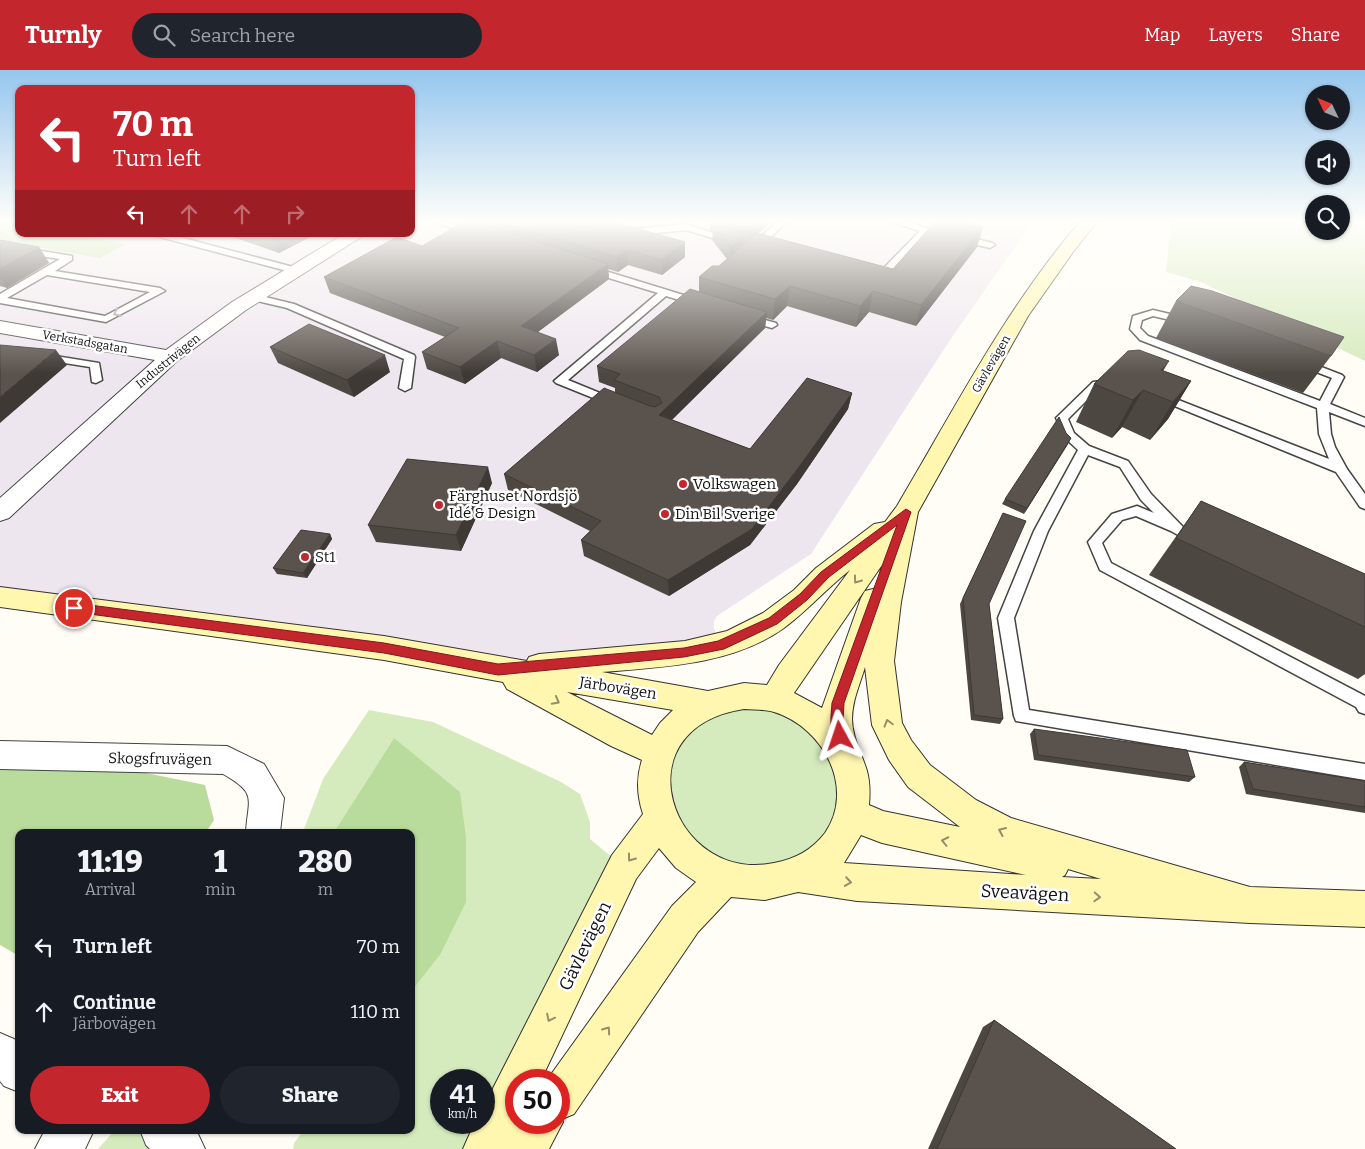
<!DOCTYPE html>
<html lang="en">
<head>
<meta charset="utf-8">
<style>
	:root { --surface:#171b24; --page:#20242c; --text:#f1f3f6; --muted:#9ea1a6; --accent:#c4262e }
	body { margin:0; font-family:Bitter,serif; background:var(--page); color:var(--text); height:100vh; display:flex; flex-direction:column; font-size:19px; white-space:nowrap }
	* { box-sizing:border-box; margin:0 }
	p { font-size:16px; color:var(--muted) }
	.icon { flex:none; width:28px; height:28px; fill:none; stroke:currentColor; stroke-width:2; stroke-linecap:round; stroke-linejoin:round }
	.map { position:relative; flex:1; overflow:hidden }
	.sheet { position:absolute; left:15px; top:759px; width:400px; height:305px; display:flex; flex-direction:column; background:var(--surface); border-radius:10px; box-shadow:0 1px 4px #0004 }
	.sheet>* { flex:none }
	.banner { position:absolute; left:15px; top:15px; width:400px; height:152px; border-radius:10px; box-shadow:0 1px 4px #0004; background:#c4262e; color:#fff; overflow:hidden }
	.needle { width:32px; rotate:313deg }
	.controls { position:absolute; left:1305px; top:15px; display:grid; gap:10px }
	.controls a { display:grid; place-items:center; width:45px; height:45px; border-radius:50%; background:var(--surface); box-shadow:0 1px 4px #0004; font-size:25px }
	.speed { position:absolute; left:430px; top:999px; display:flex; gap:10px; font-size:25px; font-weight:700; text-align:center }
	.speed>* { display:grid; place-content:center; width:65px; height:65px; border-radius:50%; background:var(--surface); box-shadow:0 1px 4px #0004; line-height:1 }
	.speed small { font-size:12px; font-weight:400 }
	.speed .limit { border:8px solid #d22; background:#fff; color:#111 }
	.pin { position:absolute; display:grid; place-items:center; width:42px; height:42px; color:#fff; margin:-21px; border:2px solid #fff; border-radius:50%; box-shadow:0 1px 5px #0007 }
	.me { position:absolute; width:55px; margin:-28px; rotate:355deg; stroke-linejoin:round; filter:drop-shadow(0 0 4px #0008) }
	.turn { display:flex; align-items:center; gap:18px; height:105px; padding:0 15px; font-size:22px }
	.turn .icon { width:65px; height:65px; stroke-width:2.5 }
	.turn b { display:block; font-size:35px; line-height:42px }
	.lanes { display:flex; align-items:center; height:48px; padding:0 15px; background:#0003; justify-content:center; gap:25px; direction:ltr }
	.lanes .off { opacity:.35 }
	.eta { display:flex; justify-content:space-evenly; align-items:center; height:85px; text-align:center }
	.eta b { font-size:30px; font-weight:800; line-height:35px }
	.button { display:flex; gap:10px; margin-top:auto; padding:10px 15px }
	.button a { flex:1; height:58px; border-radius:30px; background:var(--accent); color:#fff; font-size:20px; font-weight:800; line-height:58px; text-align:center }
	.button a+a { background:var(--page); color:var(--text) }
	ul { padding:0; list-style:none }
	li { display:flex; align-items:center; gap:15px; height:65px; padding:0 15px }
	li div { flex:1 }
	li b { display:block; font-size:19px }
	li em { font-style:normal }
	header { display:flex; align-items:center; gap:30px; box-sizing:border-box; height:70px; padding:0 25px; background:var(--accent); color:#fff }
	header strong { font-size:24px }
	nav { display:flex; gap:28px; margin-inline-start:auto; font-size:18px }
	.search { width:350px; height:45px; background:var(--page); display:flex; align-items:center; gap:12px; box-sizing:border-box; padding:0 18px; border-radius:28px; color:var(--muted); font-size:19px }
	.map>svg:first-child { display:block }
	.industrial { fill:#eee6ef }
	.green { fill:#d5ebbd; fill-rule:evenodd }
	.forest { fill:#b9dc9c }
	.lines { fill:none; stroke-linecap:round; stroke-linejoin:round }
	.lane-casing { stroke:#444; stroke-width:3 }
	.street-casing { stroke:#444; stroke-width:2 }
	.secondary-casing { stroke:#333; stroke-width:2 }
	.lane { fill:#fff; fill-rule:evenodd }
	.street { fill:#fff; fill-rule:evenodd }
	.secondary { fill:#fff6b0; fill-rule:evenodd }
	.wall { fill:#4d4742 }
	.shaded-wall { fill:#3f3936 }
	.building { fill:#5a524d; stroke:#3f3936 }
	.oneway { stroke:#a0a0a0 }
	.oneway2 { stroke:#948f68 }
	.route { fill:#c4262e; stroke:#7f191e }
	.poi-dot { fill:#c4262e; stroke:#fff; stroke-width:2 }
	.labels { text-anchor:middle; stroke-width:5; stroke-linejoin:round; paint-order:stroke }
	.far-street-label { font-size:12px; fill:#111; stroke:#fff }
	.poi-label { font-size:15px; fill:#111; stroke:#fff; text-anchor:start }
	.street-label { font-size:15px; fill:#111; stroke:#fff }
	.near-street-label { font-size:18px; fill:#111; stroke:#fff }
</style>
</head>
<body>
<header>
<strong>Turnly</strong>
<div class="search"><svg class="icon" aria-label="search" viewBox="0 0 24 24"><circle cx="10" cy="10" r="6"/><path d="M15 15l6 6"/></svg>Search here</div>
<nav><a>Map</a><a>Layers</a><a>Share</a></nav>
</header>
<div class="map">
<svg width="1365" height="1079" viewBox="0 0 1365 1079">
	<rect width="100%" height="100%" fill="#fffdf5"/>
	<path class="industrial" d="M0,153H19V164H411V153L1031,154L952,267L811,484L717,546L714,551V558L720,575L498,599L0,527Z"/>
	<path class="green" d="M1171,153H1314V161H1341V153L1365,154V291L1201,212L1166,202Z
		M775,629L852,705L821,791L709,801L653,710L681,652Z
		M369,640L433,652L561,712L580,724L590,752V769L624,797L516,1010V1016L485,1079H293L294,1073L304,1060H411V922L440,885L394,668L334,762H303L323,709ZM441,1010H484V1052H441Z
		M115,1060H161L183,1079H98Z"/>
	<path class="forest" d="M0,153H19V164H69L126,174L100,188L0,171Z
		M394,668L460,722L466,768V832L440,885L411,922V762H334Z
		M0,699L141,702L205,715L214,750L206,762H19V886L0,875Z"/>
	<g class="lines">
		<g class="lane-casing">
			<path id="lane" d="M438,153H452L478,163L474,166Z
				M776,153H785L758,180H750V176Z
				M895,153H911L936,161L932,164L928,163L882,212H874V208L920,161Z
				M686,154L737,171L732,174L686,160L625,166L621,163L625,160Z
				M155,164H168L297,198L299,200L294,203L291,202L156,166Z
				M959,165L993,173L995,175L990,178L956,170L955,168Z
				M0,174L72,186V190L55,201L160,218L165,221L106,252L0,233V224L60,189L0,180ZM47,205L150,222L105,246L7,228Z
				M589,196L703,231L704,233L699,236L666,226L568,310L617,330L619,332L613,336L556,313L554,311L658,223L586,201L584,199Z
				M253,224L294,234L414,285L415,287L411,318L405,321L399,318L404,289L287,238L249,229L248,227Z
				M1153,240L1191,249L1192,251L1187,254L1153,246L1142,250L1140,258L1148,266L1320,331L1332,308L1298,295L1296,293L1298,291H1306L1342,305L1344,307L1330,334L1365,348V356L1329,342L1331,364L1335,377L1347,399L1365,424V439L1360,437L1336,402L1155,328L1153,326L1155,324H1163L1329,389L1319,364L1317,338L1140,270L1130,259L1133,246Z
				M747,245L776,253L777,255L772,258L743,250L742,248L743,246Z
				M43,284L99,293L102,310L96,313L92,312L90,297L39,289L38,287Z
				M1109,310L1113,311L1115,313L1113,315L1100,317L1068,349L1074,363L1089,376L1128,391L1151,424L1183,457L1204,466L1206,470L1204,474H1194L1171,461L1136,446L1122,450L1102,473L1111,493L1365,626V644L1359,642L1356,637L1100,500L1088,472L1112,444L1137,436L1154,443L1141,430L1120,397L1088,385L1048,461L1014,548L1029,640L1365,694V710L1016,651L1014,646L998,548L1034,461L1078,380L1065,368L1056,348L1093,312Z"/>
		</g>
		<g class="street-casing">
			<path id="street" d="M344,164H363L361,167L246,240L177,291L9,448L0,451V428L155,290L0,263V251L166,280L232,232Z
				M0,671L227,676L264,694L284,728L280,762H246C248,728 258,724 223,704L0,699Z
				M0,963L14,969L19,973V1022L4,1016L0,1011Z
				M45,1060H94L85,1079H35Z
				M140,1060H194L198,1064L205,1079H150L146,1075Z"/>
		</g>
		<g class="secondary-casing">
			<path id="secondary" d="M1079,153H1096L1073,182L1028,246L918,442L901,532L894,591L902,653L911,670L930,695L976,730L1011,748L1250,817L1365,821V857L1250,853L857,831L798,822L765,830L731,827L698,862L574,1044L562,1049L563,1052L549,1079H463L475,1052H484V1036L612,785L643,744C637,726 636,708 642,690L611,676L507,619L503,612L384,590L0,537V517L384,566L527,591L529,587L539,584L685,571L727,561L763,543L794,520L816,498L874,454L885,452L897,436C954,340 1006,238 1079,153ZM882,495L877,518L865,521L861,528L822,638L794,623ZM850,500L779,595L767,615L744,613L708,621L602,602C663,597 732,595 784,558C808,540 827,518 850,500ZM865,597L872,655L889,690L908,717L960,757L883,741L869,735C870,723 870,712 867,701C862,684 852,667 852,649C852,631 860,614 865,597ZM567,622L673,640L660,653L652,665ZM744,639C754,640 765,639 774,642C823,657 856,718 825,763C812,780 795,789 774,793C671,814 618,658 744,639ZM861,765L882,773L1026,805L844,793ZM659,778L676,798L696,812L672,836L547,1010H559V1052H516V1010H541L636,809ZM1068,799L1101,809L1062,807L1065,805Z"/>
		</g>
		<use href="#lane" class="lane"/>
		<use href="#street" class="street"/>
		<use href="#secondary" class="secondary"/>
	</g>
	<path class="wall" d="M479,153H612L610,154L685,172V187L662,205L628,195L618,202L608,199L609,209L538,262L559,285L537,302L501,288L465,314L427,299L422,282L445,267L330,223L324,207L422,176Z
		M711,153H770L758,163L893,199L933,154L930,153H967L983,157L977,177L916,256L869,242L856,257L787,236L773,250L766,248L765,258L672,350L750,379L852,323L848,339L797,414L750,475L669,526L584,486L581,470L590,461L508,420L504,404L615,323V318L599,312L597,296L699,222V207L719,196L727,189L712,170L713,161L710,160Z
		M224,164H316L279,183Z
		M0,170L39,177L49,193L7,218L0,216Z
		M1176,231L1331,286L1303,323L1156,268Z
		M270,277L390,302L354,327L278,293Z
		M1163,301L1191,311L1168,349L1150,370L1122,357L1112,368L1076,352L1094,314Z
		M1066,363L1071,368L1068,374L1024,444L1002,434L1005,429Z
		M492,413L461,481L376,472L368,455Z
		M1201,431L1365,504V604L1358,609L1149,505Z
		M1003,443L989,534L1003,649L1000,654L971,650L960,534Z
		M330,464L332,469L307,508L277,504L273,498Z
		M1034,659L1195,707L1189,712L1034,690L1030,664Z
		M1244,692L1365,711V743L1246,724L1239,697Z
		M994,950L1176,1079H928L983,957Z"/>
	<path class="shaded-wall" d="M594,153H612L595,160Z
		M754,153H770L748,172L749,158Z
		M983,157L977,177L916,256L921,235Z
		M271,164H316L279,183Z
		M744,164L743,180L730,192L731,176Z
		M685,172V187L662,205V190Z
		M39,177L49,193L7,218L0,207V199Z
		M628,180V195L618,202L617,187Z
		M608,194L609,209L524,272L521,256Z
		M790,216L787,236L773,250L775,229Z
		M873,221L869,242L856,257L860,236Z
		M767,242L765,258L659,362V345Z
		M556,269L559,285L537,302L534,285Z
		M497,271L501,288L465,314L460,297Z
		M56,280L67,295L0,353V327Z
		M385,285L390,302L354,327L347,310Z
		M1169,291L1150,323L1161,300Z
		M1191,311L1168,349L1150,370L1173,332Z
		M1143,320L1122,357L1112,368L1133,330Z
		M852,323L848,339L797,414L750,475L669,526L668,510Z
		M1071,368L1068,374L1024,444L1027,438Z
		M488,397L492,413L461,481L456,465Z
		M330,464L332,469L307,508L303,503Z"/>
	<path class="building" d="M462,153H478L608,194L521,256L556,269L534,285L497,271L460,297L422,282L459,258L324,207L397,167L422,176Z
		M504,153H562L575,157L618,153L685,172L662,190L628,180L617,187Z
		M735,153H754L749,158Z
		M934,153H967L983,157L921,235L873,221L860,236L790,216L775,229L699,207L712,196H719L757,163L893,199Z
		M713,155L744,164L731,176Z
		M0,170L39,177L0,199Z
		M1191,216L1212,221L1344,267L1331,286L1176,231Z
		M690,219L767,242L659,345L750,379L807,308L852,323L799,397L752,459L668,510L581,470L601,451L504,404L604,318L650,336L655,337L662,333L659,327L614,310L620,304L597,296Z
		M309,254L385,285L347,310L270,277Z
		M0,275L56,280L0,327Z
		M1139,280L1169,291L1161,300L1191,311L1173,332L1143,320L1133,330L1094,314L1128,281Z
		M1059,347L1066,363L1071,368L1027,438L1005,429Z
		M407,389L488,397L456,465L368,455Z
		M1201,431L1365,504V557L1176,468Z
		M1003,443L1026,451L989,534L1003,649L974,645L963,528Z
		M301,460L330,464L303,503L273,498Z
		M1034,659L1187,680L1195,707L1038,685Z
		M1244,692L1365,711V737L1253,719Z
		M994,950L1176,1079H937Z"/>
	<defs><path id="oneway-chevron" d="M-2-3.5L2.5 0L-2 3.5" fill="none" stroke-width="1.6" stroke-linecap="round" stroke-linejoin="round" transform="scale(1.25)"/></defs>
	<use class="oneway" href="#oneway-chevron" transform="translate(117 243) rotate(153)"/>
	<g class="oneway2">
		<use href="#oneway-chevron" transform="translate(857 510) rotate(126)"/>
		<use href="#oneway-chevron" transform="translate(556 631) rotate(28)"/>
		<use href="#oneway-chevron" transform="translate(888 653) rotate(-106)"/>
		<use href="#oneway-chevron" transform="translate(1002 761) rotate(-156)"/>
		<use href="#oneway-chevron" transform="translate(945 771) rotate(-168)"/>
		<use href="#oneway-chevron" transform="translate(631 788) rotate(126)"/>
		<use href="#oneway-chevron" transform="translate(848 812) rotate(9)"/>
		<use href="#oneway-chevron" transform="translate(1097 827) rotate(3)"/>
		<use href="#oneway-chevron" transform="translate(550 948) rotate(116)"/>
		<use href="#oneway-chevron" transform="translate(607 960) rotate(-55)"/>
	</g>
	<linearGradient id="sky" x2="0" y2="1"><stop stop-color="#95c6ee"/><stop offset="0.5" stop-color="#fffefa"/><stop offset="1" stop-color="#fffefa" stop-opacity="0"/></linearGradient>
	<rect width="1365" height="304" fill="url(#sky)"/>
	<path class="route" d="M906,439L911,442L844,633L843,651L846,666L844,670L840,672L835,670C829,658 831,646 832,633L897,455L829,507L807,530L777,554L724,579L684,587L498,605L384,583L74,542L69,538L74,533L384,573L498,594L684,578L718,571L769,548L800,524L821,502Z"/>
	<g class="poi-dot">
		<circle cx="683" cy="414" r="5"/>
		<circle cx="439" cy="435" r="5"/>
		<circle cx="665" cy="444" r="5"/>
		<circle cx="305" cy="487" r="5"/>
	</g>
	<g class="labels">
		<g class="far-street-label">
			<text transform="translate(85 272) rotate(10)" y="4">Verkstadsgatan</text>
			<text transform="translate(168 291) rotate(-39)" y="4">Industrivägen</text>
			<text transform="translate(991 294) rotate(-60)" y="4">Gävlevägen</text>
		</g>
		<g class="poi-label">
			<text x="693" y="419">Volkswagen</text>
			<text x="449" y="431">Färghuset Nordsjö<tspan x="449" dy="17">Idé &amp; Design</tspan></text>
			<text x="675" y="449">Din Bil Sverige</text>
			<text x="315" y="492">St1</text>
		</g>
		<g class="street-label">
			<text transform="translate(618 618) rotate(9)" y="5">Järbovägen</text>
			<text transform="translate(160 689) rotate(1)" y="5">Skogsfruvägen</text>
		</g>
		<g class="near-street-label">
			<text transform="translate(1025 823) rotate(3)" y="6">Sveavägen</text>
			<text transform="translate(585 876) rotate(-64)" y="6">Gävlevägen</text>
		</g>
	</g>
</svg>
<div class="controls">
<a><svg class="needle" viewBox="-14 -14 28 28"><path d="M0-13l5 13h-10z" fill="#e53935"/><path d="M0 13l5-13h-10z" fill="#9ea1a6"/></svg></a>
<a><svg class="icon" aria-label="sound" viewBox="0 0 24 24"><path d="M4 9h4l5-4v14l-5-4H4zM17 9q2 3 0 6"/></svg></a>
<a><svg class="icon" aria-label="search" viewBox="0 0 24 24"><circle cx="10" cy="10" r="6"/><path d="M15 15l6 6"/></svg></a>
</div>
<div class="speed"><div>41<small>km/h</small></div><div class="limit">50</div></div>
<div class="pin" style="left:74px;top:538px;background:#d93025"><svg class="icon" aria-label="arrive" viewBox="0 0 24 24"><path d="M6 21V4h12l-3 4 3 4H6"/></svg></div>
<svg class="me" style="left:840px;top:666px" viewBox="-20 -20 40 40"><path d="M0-17L14 15 0 8-14 15z" fill="#c4262e" stroke="#fff" stroke-width="4"/></svg>
<div class="banner">
<div class="turn"><svg class="icon" aria-label="left" viewBox="0 0 24 24"><path d="M17 20v-9H6M10 6l-5 5 5 5"/></svg><div><b>70 m</b>Turn left</div></div>
<div class="lanes"><svg class="icon" aria-label="left" viewBox="0 0 24 24"><path d="M17 20v-9H6M10 6l-5 5 5 5"/></svg><svg class="icon off" aria-label="ahead" viewBox="0 0 24 24"><path d="M12 20V5M6 11l6-6 6 6"/></svg><svg class="icon off" aria-label="ahead" viewBox="0 0 24 24"><path d="M12 20V5M6 11l6-6 6 6"/></svg><svg class="icon off" aria-label="right" viewBox="0 0 24 24"><path d="M7 20v-9h11M14 6l5 5-5 5"/></svg></div>
</div>
<section class="sheet">
<div class="eta">
<div><b>11:19</b><p>Arrival</p></div>
<div><b>1</b><p>min</p></div>
<div><b>280</b><p>m</p></div>
</div>
<ul>
<li><svg class="icon" aria-label="left" viewBox="0 0 24 24"><path d="M17 20v-9H6M10 6l-5 5 5 5"/></svg><div><b>Turn left</b></div><em>70 m</em></li>
<li><svg class="icon" aria-label="ahead" viewBox="0 0 24 24"><path d="M12 20V5M6 11l6-6 6 6"/></svg><div><b>Continue</b><p>Järbovägen</p></div><em>110 m</em></li>
</ul>
<div class="button"><a>Exit</a><a>Share</a></div>
</section>
</div>
</body>
</html>
